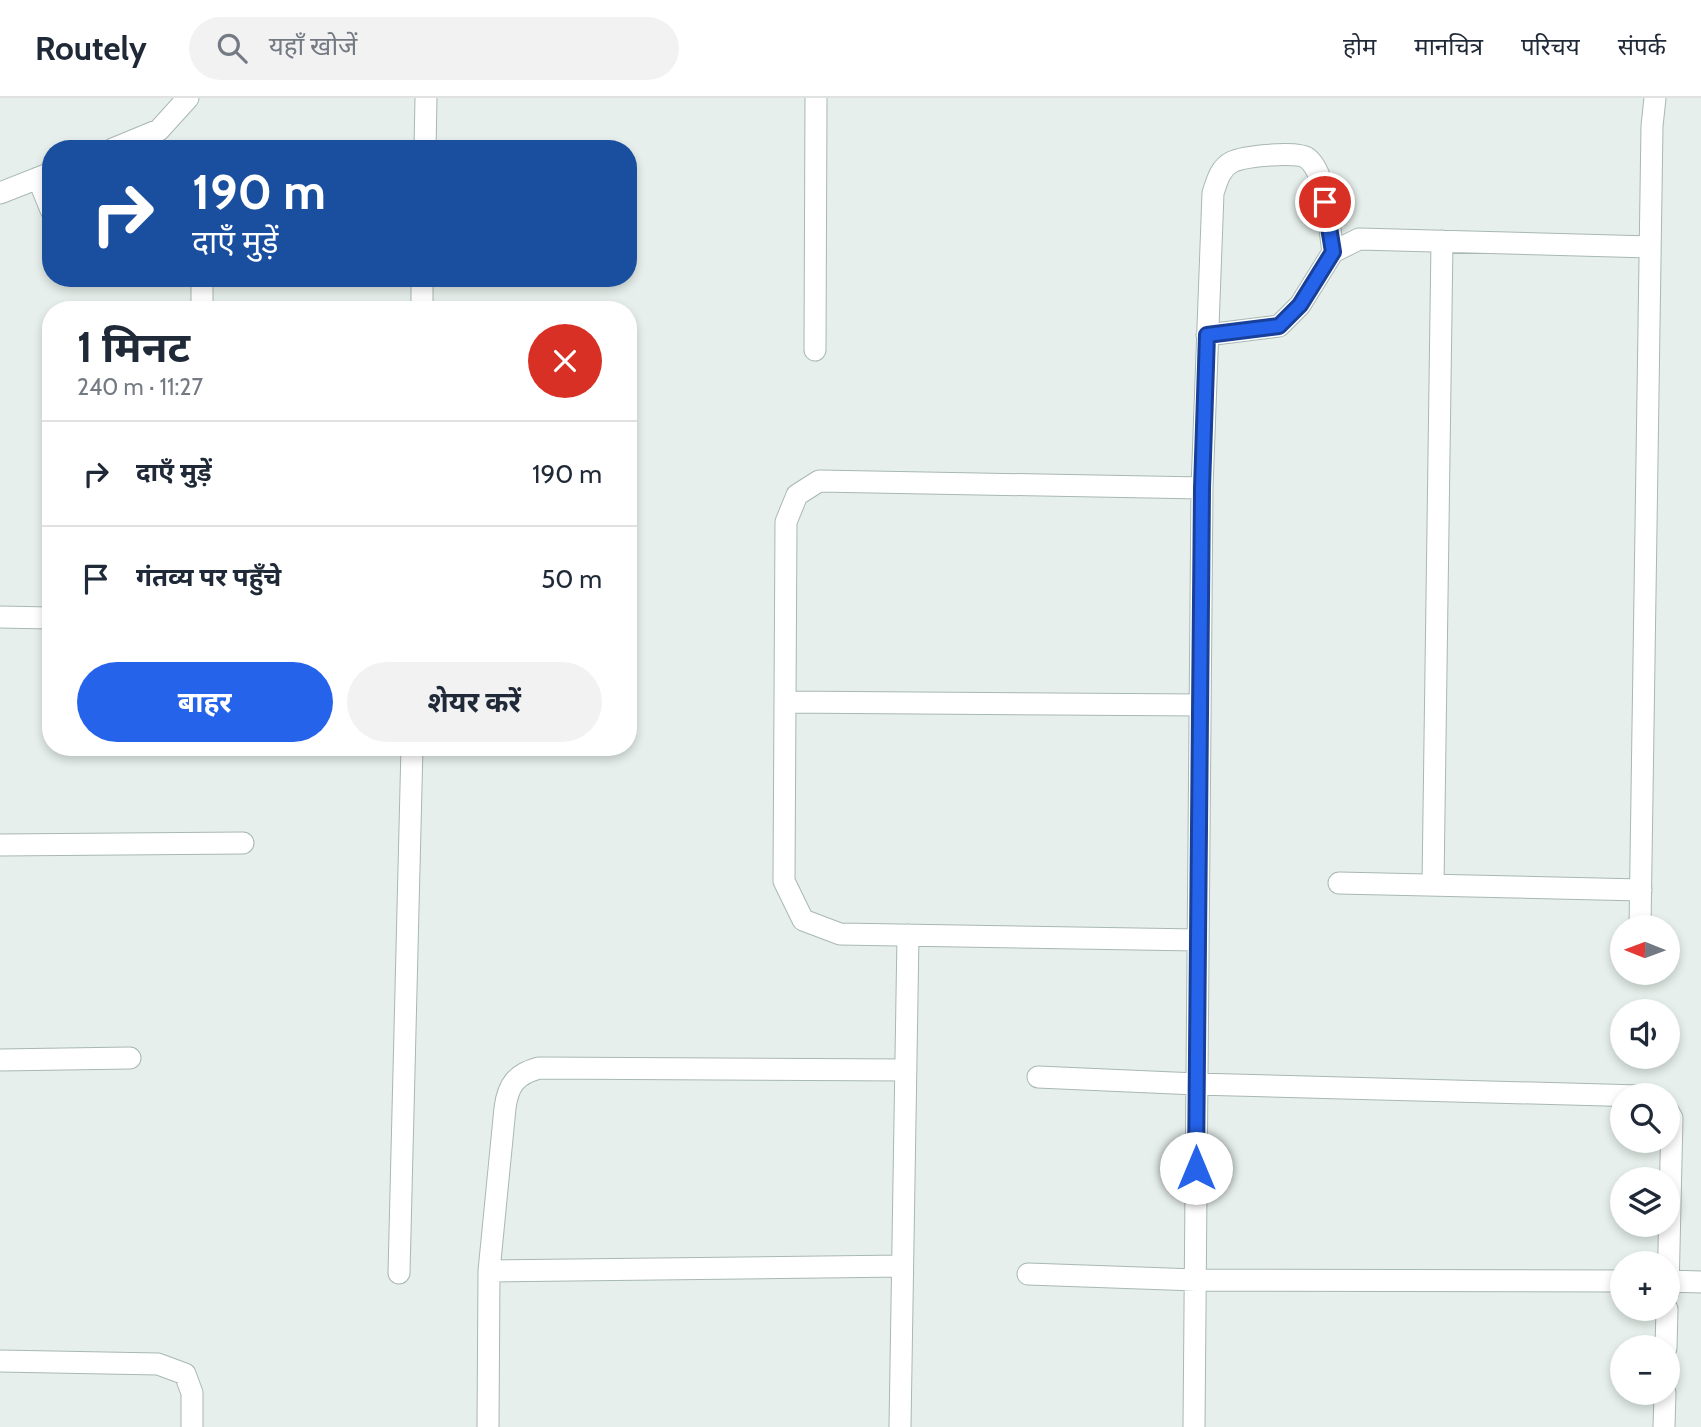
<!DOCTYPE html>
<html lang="hi">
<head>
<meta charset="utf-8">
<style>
	:root { --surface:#fff; --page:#f2f2f3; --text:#1f2937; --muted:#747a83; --line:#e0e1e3; --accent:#2563eb }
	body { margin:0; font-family:Cabin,"Noto Sans Devanagari",sans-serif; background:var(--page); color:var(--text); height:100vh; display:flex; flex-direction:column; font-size:26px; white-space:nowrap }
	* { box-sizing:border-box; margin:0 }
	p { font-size:23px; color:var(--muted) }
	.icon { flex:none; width:38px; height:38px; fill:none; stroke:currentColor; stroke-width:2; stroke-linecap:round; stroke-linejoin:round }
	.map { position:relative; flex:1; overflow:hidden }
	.sheet { position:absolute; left:42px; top:203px; width:595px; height:455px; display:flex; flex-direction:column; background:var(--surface); border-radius:28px; box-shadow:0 4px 10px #0003 }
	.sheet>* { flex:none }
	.top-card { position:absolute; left:42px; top:42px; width:595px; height:147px; border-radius:28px; box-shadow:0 4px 10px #0003; background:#1a4fa0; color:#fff; overflow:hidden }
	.needle { width:46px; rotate:271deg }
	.fabs { position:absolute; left:1610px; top:817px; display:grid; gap:14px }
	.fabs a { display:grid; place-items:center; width:70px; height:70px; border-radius:50%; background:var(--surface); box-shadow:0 4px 10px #0003; font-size:35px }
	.pin { position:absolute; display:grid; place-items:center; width:60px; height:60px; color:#fff; margin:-30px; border:4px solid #fff; border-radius:50%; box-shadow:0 2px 7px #0007 }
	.me { position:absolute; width:77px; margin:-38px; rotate:0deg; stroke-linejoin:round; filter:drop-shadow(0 0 5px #0008) }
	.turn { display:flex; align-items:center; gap:24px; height:147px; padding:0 35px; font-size:32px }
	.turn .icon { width:91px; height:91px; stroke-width:2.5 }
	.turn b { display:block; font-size:49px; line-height:60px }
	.round { display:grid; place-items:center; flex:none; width:74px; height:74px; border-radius:37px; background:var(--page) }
	.head { display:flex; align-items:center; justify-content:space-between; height:119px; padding:0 35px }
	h1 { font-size:42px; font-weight:700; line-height:52px }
	.button { display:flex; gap:14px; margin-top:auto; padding:14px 35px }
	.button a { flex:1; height:80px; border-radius:42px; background:var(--accent); color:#fff; font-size:28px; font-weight:700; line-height:80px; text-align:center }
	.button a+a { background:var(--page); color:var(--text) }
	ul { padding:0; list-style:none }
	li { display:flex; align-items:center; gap:21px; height:105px; padding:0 35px; border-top:2px solid var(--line) }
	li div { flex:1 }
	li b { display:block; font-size:26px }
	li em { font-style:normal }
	header { display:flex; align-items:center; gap:42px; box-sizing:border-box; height:98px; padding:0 35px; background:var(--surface); border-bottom:2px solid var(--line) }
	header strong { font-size:33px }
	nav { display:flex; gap:38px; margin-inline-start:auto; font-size:24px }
	.search { width:490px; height:63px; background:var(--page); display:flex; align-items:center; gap:18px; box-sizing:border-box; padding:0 24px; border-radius:38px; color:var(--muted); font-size:26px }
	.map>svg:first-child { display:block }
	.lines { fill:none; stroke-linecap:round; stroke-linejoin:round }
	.minor-casing { stroke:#a8b8b2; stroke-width:23 }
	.minor { stroke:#fff; stroke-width:21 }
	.route-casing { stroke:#184099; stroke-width:18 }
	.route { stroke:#2563eb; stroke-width:12 }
</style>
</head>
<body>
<header>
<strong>Routely</strong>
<div class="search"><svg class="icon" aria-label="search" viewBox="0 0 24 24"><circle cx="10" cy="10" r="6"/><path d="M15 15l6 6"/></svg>यहाँ खोजें</div>
<nav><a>होम</a><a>मानचित्र</a><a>परिचय</a><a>संपर्क</a></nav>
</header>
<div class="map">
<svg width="1701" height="1329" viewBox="0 0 1701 1329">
	<rect width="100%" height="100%" fill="#e6efeb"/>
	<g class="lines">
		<g class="minor-casing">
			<path id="minor" d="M113,51L159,32L188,0
				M425,51L426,0
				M38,80L51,112
				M0,95L51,75
				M202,180V212
				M422,212V180
				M1207,237L1279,228L1300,207L1333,154L1359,141L1650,149
				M815,252L816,0
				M0,519L51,520
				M785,604L1200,607
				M0,747L243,745
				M1339,785L1641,792
				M1433,786L1442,143
				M1640,830L1652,28L1655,0
				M1197,842L840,836L803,822L784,783L786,424L797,397L819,383L1202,390
				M0,962L130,960
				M1038,979L1196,986L1640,998
				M1668,1013L1672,1020L1668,1194
				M489,1173L902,1168
				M399,1175L412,649
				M1028,1176L1196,1182L1622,1183
				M1668,1183L1701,1184
				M1666,1250L1667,1211
				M0,1263L158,1266L185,1276L192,1295V1329
				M488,1329L489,1173L505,1010C508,987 516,976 539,970L906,972
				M900,1329L908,837
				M1194,1329L1202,390L1213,95C1217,83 1220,70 1232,64C1244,58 1297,53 1307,60C1327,75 1329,130 1333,154
				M1664,1329L1665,1295"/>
		</g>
		<use href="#minor" class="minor"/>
	</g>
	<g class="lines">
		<g class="route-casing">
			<path id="route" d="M1196,1070L1202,390L1207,237L1279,228L1300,207L1333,154L1325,104"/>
		</g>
		<use href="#route" class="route"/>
	</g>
</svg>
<div class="fabs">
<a><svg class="needle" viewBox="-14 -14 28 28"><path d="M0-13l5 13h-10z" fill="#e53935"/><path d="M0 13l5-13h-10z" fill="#747a83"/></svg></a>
<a><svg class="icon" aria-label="sound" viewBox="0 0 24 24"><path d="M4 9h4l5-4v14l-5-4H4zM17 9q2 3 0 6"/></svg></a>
<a><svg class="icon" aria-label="search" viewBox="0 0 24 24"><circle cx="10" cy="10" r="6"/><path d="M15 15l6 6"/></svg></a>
<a><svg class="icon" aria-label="layers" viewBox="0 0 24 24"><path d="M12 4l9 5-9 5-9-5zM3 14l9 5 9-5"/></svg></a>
<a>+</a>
<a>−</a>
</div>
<div class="pin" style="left:1325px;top:104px;background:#d93025"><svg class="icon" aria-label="arrive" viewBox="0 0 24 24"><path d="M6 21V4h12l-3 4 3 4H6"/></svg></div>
<svg class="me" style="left:1196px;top:1070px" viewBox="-20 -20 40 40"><circle r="19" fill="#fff"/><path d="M0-13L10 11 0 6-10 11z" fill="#2563eb"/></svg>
<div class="top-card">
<div class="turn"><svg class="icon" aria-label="right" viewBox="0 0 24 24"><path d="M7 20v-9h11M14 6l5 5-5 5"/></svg><div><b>190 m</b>दाएँ मुड़ें</div></div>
</div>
<section class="sheet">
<div class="head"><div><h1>1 मिनट</h1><p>240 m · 11:27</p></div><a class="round" style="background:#d93025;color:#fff"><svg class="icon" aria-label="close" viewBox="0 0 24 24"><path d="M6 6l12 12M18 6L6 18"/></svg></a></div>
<ul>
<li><svg class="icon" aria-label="right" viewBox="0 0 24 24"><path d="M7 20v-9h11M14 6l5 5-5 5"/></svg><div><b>दाएँ मुड़ें</b></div><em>190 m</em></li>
<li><svg class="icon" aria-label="arrive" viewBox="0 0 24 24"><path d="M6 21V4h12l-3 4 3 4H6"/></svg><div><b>गंतव्य पर पहुँचे</b></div><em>50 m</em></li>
</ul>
<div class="button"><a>बाहर</a><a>शेयर करें</a></div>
</section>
</div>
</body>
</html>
